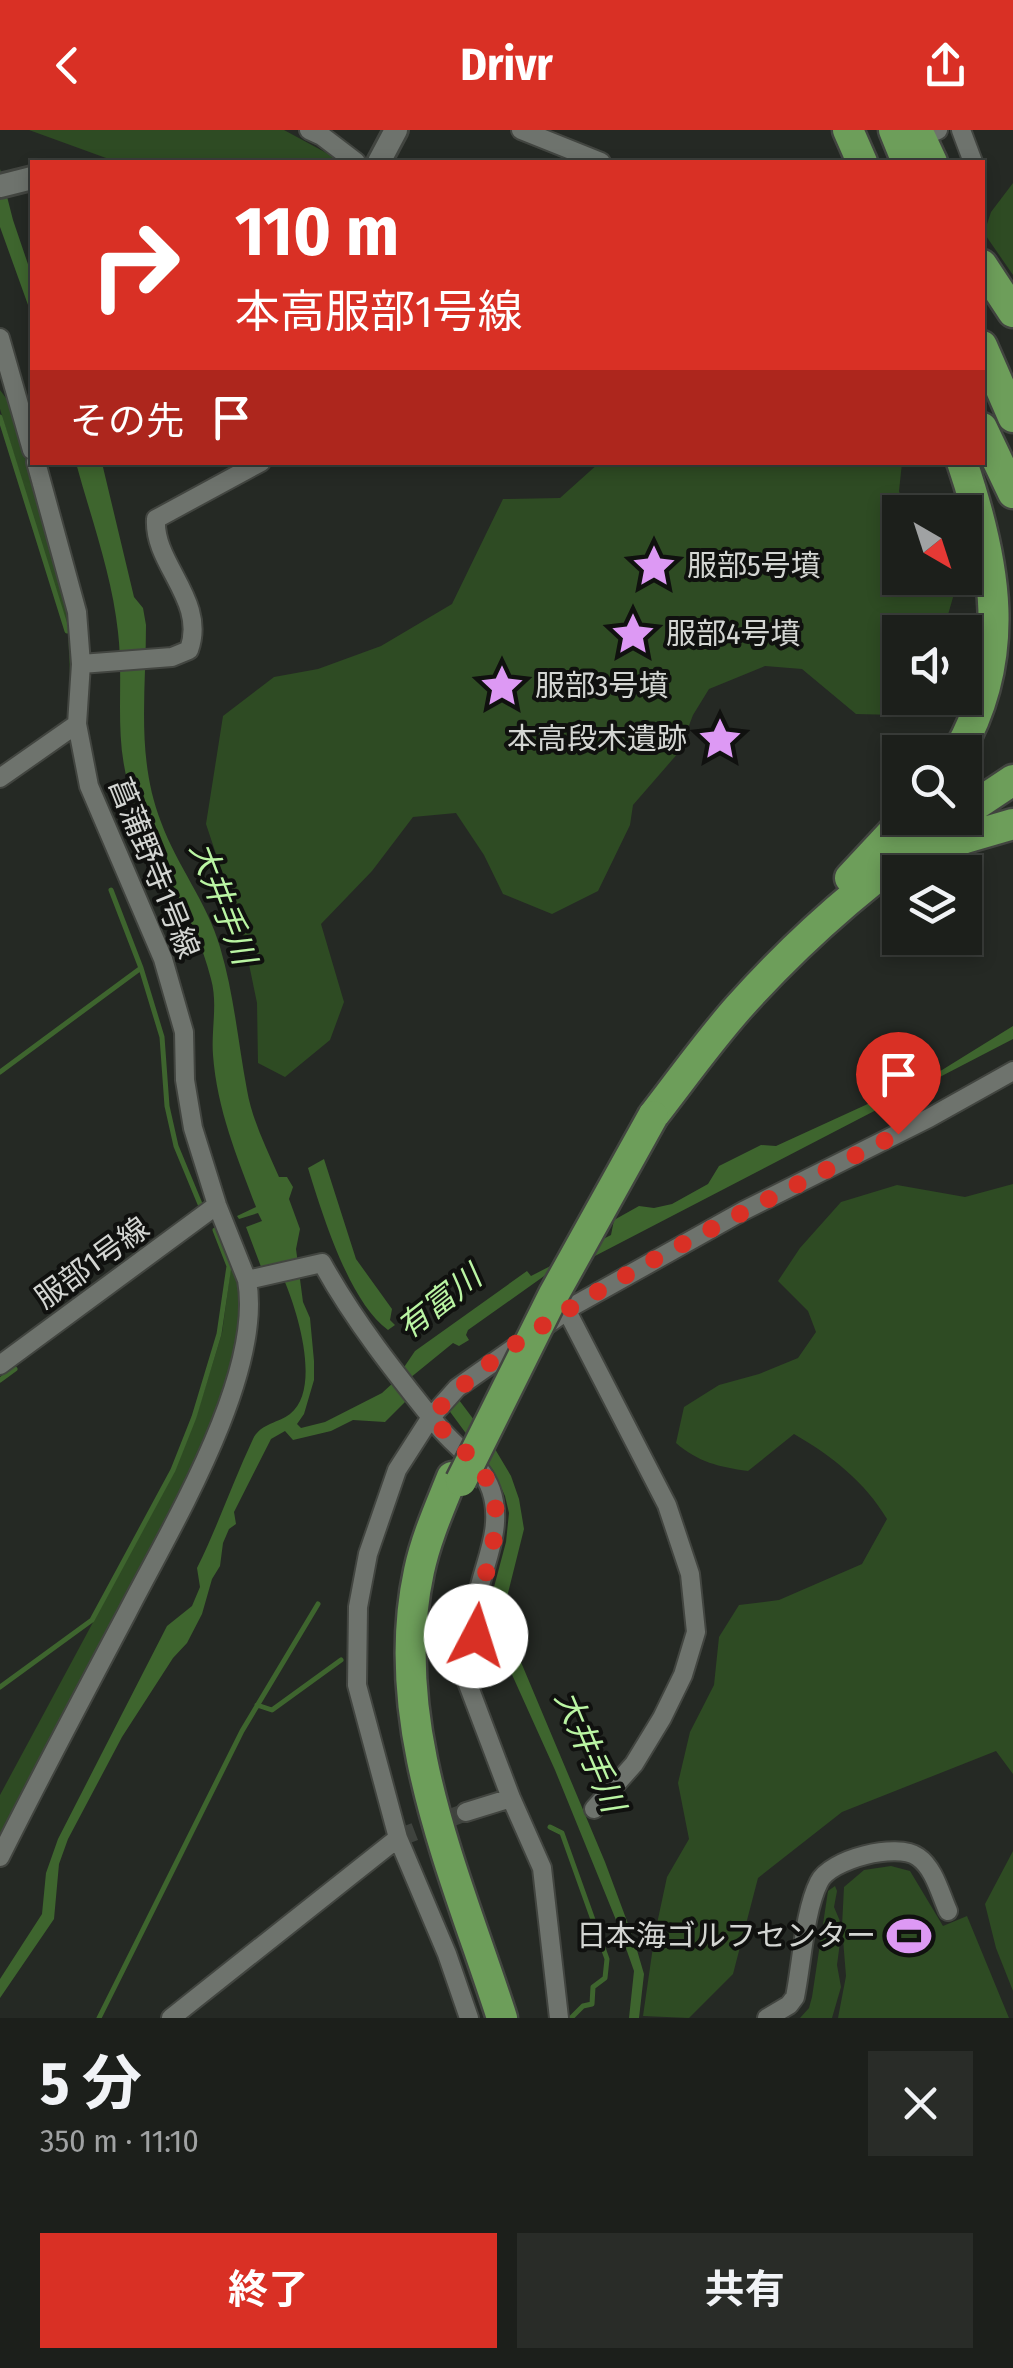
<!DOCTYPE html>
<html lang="ja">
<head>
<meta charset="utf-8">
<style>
	:root { --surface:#1c1f1b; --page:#292c28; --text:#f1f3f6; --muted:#a0a2a3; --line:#3a3d3a; --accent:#d93025 }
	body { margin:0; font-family:"Fira Sans Condensed","Noto Sans JP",sans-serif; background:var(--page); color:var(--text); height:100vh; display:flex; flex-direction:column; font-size:38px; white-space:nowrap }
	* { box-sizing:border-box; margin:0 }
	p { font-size:32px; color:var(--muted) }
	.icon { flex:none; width:55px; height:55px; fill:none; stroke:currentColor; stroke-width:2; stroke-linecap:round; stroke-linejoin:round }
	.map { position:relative; height:1888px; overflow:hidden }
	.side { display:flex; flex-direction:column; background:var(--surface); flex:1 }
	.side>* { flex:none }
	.banner { position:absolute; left:30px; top:30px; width:955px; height:305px; border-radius:0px; box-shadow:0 5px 15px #0003,0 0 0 2px var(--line); background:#d93025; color:#fff; overflow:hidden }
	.needle { width:65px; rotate:141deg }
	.fabs { position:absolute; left:882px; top:365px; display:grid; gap:20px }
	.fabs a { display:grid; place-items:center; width:100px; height:100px; border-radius:0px; background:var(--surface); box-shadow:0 5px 15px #0003,0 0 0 2px var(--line); font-size:50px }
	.pin { position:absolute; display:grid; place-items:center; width:85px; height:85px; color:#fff; margin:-102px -42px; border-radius:50% 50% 50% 0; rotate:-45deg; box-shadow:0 0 10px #0007 }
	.pin .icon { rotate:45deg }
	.me { position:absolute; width:110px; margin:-55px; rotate:5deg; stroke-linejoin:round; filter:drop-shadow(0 0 8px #0008) }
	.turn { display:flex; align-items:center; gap:35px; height:210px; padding:0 40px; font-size:45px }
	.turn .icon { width:130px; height:130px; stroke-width:2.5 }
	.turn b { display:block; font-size:70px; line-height:85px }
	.then { display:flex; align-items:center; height:95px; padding:0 40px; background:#0003; gap:20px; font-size:38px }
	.round { display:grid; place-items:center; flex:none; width:105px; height:105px; border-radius:0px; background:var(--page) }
	.overview { display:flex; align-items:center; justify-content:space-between; height:170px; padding:0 40px }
	h1 { font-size:60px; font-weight:700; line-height:75px }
	.action { display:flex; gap:20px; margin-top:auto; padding:20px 40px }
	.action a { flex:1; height:115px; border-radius:0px; background:var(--accent); color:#fff; font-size:40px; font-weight:700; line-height:115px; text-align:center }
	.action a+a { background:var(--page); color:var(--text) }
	header { display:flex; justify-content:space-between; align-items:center; height:130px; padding:0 40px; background:var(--accent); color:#fff; font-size:45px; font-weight:700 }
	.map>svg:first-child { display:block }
	.green { fill:#2e4b23 }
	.water { fill:#3e652e }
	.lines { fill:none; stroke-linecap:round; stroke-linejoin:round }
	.stream { stroke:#3e652e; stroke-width:5 }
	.minor-tunnel { stroke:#3f433e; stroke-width:18; stroke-dasharray:18 9; stroke-linecap:butt }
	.minor-casing { stroke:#424540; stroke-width:22 }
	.tertiary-casing { stroke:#424540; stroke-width:28 }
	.motorway-casing { stroke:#424540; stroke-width:35 }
	.minor { stroke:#6e736d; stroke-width:18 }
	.tertiary { stroke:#6e736d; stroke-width:22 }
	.motorway { stroke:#6d9e5a; stroke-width:30 }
	.motorway-bridge-casing { stroke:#424540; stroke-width:35; stroke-linecap:butt }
	.motorway-bridge { stroke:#6d9e5a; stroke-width:30 }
	.route { stroke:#d93025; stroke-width:18; stroke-dasharray:0 32.4 }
	.labels { text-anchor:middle; stroke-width:8; stroke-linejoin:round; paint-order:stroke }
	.poi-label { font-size:30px; fill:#d3d5d2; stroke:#10110f; text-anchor:start }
	.street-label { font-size:30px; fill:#d3d5d2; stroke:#10110f }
	.water-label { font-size:32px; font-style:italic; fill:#baf5a3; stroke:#10110f }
</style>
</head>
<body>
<header><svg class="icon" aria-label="back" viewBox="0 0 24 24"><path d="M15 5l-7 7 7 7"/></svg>Drivr<svg class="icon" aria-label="share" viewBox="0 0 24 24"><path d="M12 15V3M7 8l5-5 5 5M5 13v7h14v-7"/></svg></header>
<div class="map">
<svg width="1013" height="1888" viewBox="0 0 1013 1888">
	<rect width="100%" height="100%" fill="#252924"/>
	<path class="green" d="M29,0H284L334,27L335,32H117Z
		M1013,53V145L984,103L991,82Z
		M0,260L20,287L73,483L75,581L72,591L68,502L0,279Z
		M599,333H902L899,361L905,382H900V448H957L958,450L943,502H900V568H911L897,585L856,584L802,539L765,536L709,559L693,585L679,622L633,675L630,695L598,761L552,784L503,764L484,725L456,683L413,687L372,741L321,794L344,872L330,910L285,947L258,933L257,873L243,805L206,694L223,586L274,547L318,539L381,516L452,474L503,369L560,368Z
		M1013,1054V1644L996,1621L842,1682L758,1748L733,1844L689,1888L643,1886L655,1803L667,1747L689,1709L678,1653L690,1602L714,1555L719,1507L739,1475L779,1470L862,1434L887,1389C865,1352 832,1326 794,1304L748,1341C719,1337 698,1332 676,1313L684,1277L719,1255L759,1244L798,1228L816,1202L808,1181L778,1151L800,1118L841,1072L897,1055L965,1067Z
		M211,1088L217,1089L244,1154L243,1201L205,1316L0,1720V1665L175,1340L196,1287L222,1203L231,1137Z
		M1013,1721V1861L996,1818L985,1774Z
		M891,1736L910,1741L943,1796L967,1786L1009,1888H838L846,1846L842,1797L837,1835L841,1857L832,1888H800L809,1878L812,1867L828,1761L835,1756L837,1761L834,1777L842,1796L844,1757L864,1740Z"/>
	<path class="water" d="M0,39L13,90L32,146V186L0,97Z
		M76,333H102L134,467L143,478L146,495C146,562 136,628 161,692C177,736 207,772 220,817C234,864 238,912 247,960C252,990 267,1019 279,1047H287L293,1057L289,1069L300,1099L296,1119L303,1172L310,1188L314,1231V1250L304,1284L297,1294L301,1298L325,1292L382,1263L394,1252L415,1221L527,1141L531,1146L611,1105L614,1090L639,1076L654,1078L672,1074L708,1054L719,1036L761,1015L776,1016L942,940L1013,896V909L593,1127L592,1122L554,1139L468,1200L466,1205L469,1210L459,1216L453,1213L410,1248L408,1269L385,1292L353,1290L331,1301L293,1310L285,1301L271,1309L234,1382L236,1394L229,1399L223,1413L220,1436L212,1449L202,1484L187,1513L173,1528L122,1607L68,1709L59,1734L54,1789L0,1868V1849L42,1784L46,1743L58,1709L167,1496L192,1476L200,1457L197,1438C218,1396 233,1351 253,1309C260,1294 278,1293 290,1284C322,1259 297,1180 284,1150L263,1142L246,1097L262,1091L258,1083L239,1089L237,1086L256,1077C237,1027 217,979 213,925C211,899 218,874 211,849C194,779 147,722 128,653C114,603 124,553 118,502C112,445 91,388 76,333Z
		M324,1029L356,1129L392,1179L390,1190L395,1195L388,1200C349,1172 322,1083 308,1038Z
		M459,1270L492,1314L511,1346L519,1369L524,1399L502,1487L605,1732L634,1810L644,1844L639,1888H629L634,1841L616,1790L555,1640L486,1487L506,1412L509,1383L505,1366L493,1340L448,1279Z"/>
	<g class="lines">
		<path class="stream" d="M0,287L67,501
			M111,760L141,838L162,907L167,976L176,1016L200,1074
			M0,942L141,838
			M0,1250L15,1239
			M0,1557L92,1490L173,1340L194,1287L219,1204L229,1136L215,1100
			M257,1575L272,1580L341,1530
			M550,1697L562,1703L607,1829L605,1848L593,1857L592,1874L583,1876L571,1888
			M99,1888L242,1601L318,1474"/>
		<path class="minor-tunnel" d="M398,1708L466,1682"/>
		<g class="minor-casing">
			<path id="minor" d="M309,0L322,6L356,32
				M521,0L601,32
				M961,0L973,32
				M936,1L938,0
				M0,208L32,320
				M36,332L77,482L81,534L77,594L89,656L163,829L184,902L185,950L193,998L217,1075L247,1150L322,1133C354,1191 396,1244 438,1296C455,1317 482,1334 491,1360C508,1410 468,1453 476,1503C478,1515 485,1527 490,1538L466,1549L511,1668L542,1738L559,1888
				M81,534L172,527L189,520C207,470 153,434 156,389L261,332
				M0,648L77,594
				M567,1181L667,1375L690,1444L696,1502L683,1545L662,1588L634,1634L594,1679
				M0,1235L217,1075
				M466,1682L511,1668
				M0,1727C41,1645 84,1564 127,1483C170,1399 264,1245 247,1150
				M171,1888L398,1708
				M469,1888L447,1824L398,1708L357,1555L358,1477L368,1424L397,1340L431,1287L457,1258L575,1175L743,1081L929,988L1013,941
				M767,1888L789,1875L795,1867C802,1833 804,1782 819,1752C830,1729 897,1712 918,1727C934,1738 940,1763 948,1781"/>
		</g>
		<g class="tertiary-casing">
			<path id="tertiary" d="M379,32L396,0
				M0,56L32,48"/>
		</g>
		<g class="motorway-casing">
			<path id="motorway" d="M848,0L862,32
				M894,0L907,32
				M917,0L932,32
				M982,135L1013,182
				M982,216L1013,287
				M982,298L1013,363
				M958,622C1013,527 996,433 962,332
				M965,682L1013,650
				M926,725L965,708L1013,694
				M850,748L906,688
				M653,986C681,950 708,912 738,878C803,805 877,742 957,688
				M452,1347C440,1377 426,1408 419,1441C386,1594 456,1745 502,1888"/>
		</g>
		<use href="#minor" class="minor"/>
		<use href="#tertiary" class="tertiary"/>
		<use href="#motorway" class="motorway"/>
		<g class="motorway-bridge-casing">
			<path id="motorway-bridge" d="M461,1351L554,1164L653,986"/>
		</g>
		<use href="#motorway-bridge" class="motorway-bridge"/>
	</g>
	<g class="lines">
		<path class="route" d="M476,1506C473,1455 512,1400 488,1352C476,1327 448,1308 431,1287C482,1231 549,1190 614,1152C707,1099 802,1052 898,1004"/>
	</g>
	<defs>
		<g id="sight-bare" transform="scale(3.45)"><path d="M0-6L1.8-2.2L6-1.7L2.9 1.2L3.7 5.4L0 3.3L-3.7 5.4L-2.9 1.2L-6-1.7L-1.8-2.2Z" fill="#dd99f4" stroke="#10110f" stroke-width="2.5" paint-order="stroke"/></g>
		<g id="stadium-bare" transform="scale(3.45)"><path d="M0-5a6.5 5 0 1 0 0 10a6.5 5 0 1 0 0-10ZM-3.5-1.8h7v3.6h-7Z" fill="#dd99f4" stroke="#10110f" stroke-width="2.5" paint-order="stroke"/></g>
	</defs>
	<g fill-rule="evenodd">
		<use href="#sight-bare" x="654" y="436"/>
		<use href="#sight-bare" x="633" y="504"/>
		<use href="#sight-bare" x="502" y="556"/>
		<use href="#sight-bare" x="720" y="609"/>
		<use href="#stadium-bare" x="909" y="1806"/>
	</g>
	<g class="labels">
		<g class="poi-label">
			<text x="687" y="446">服部5号墳</text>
			<text x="666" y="514">服部4号墳</text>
			<text x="535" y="566">服部3号墳</text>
			<text x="687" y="619" text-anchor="end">本高段木遺跡</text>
			<text x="876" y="1816" text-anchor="end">日本海ゴルフセンター</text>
		</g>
		<g class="street-label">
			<text transform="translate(154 738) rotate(68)" y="10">菖蒲野寺1号線</text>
			<text transform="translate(92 1133) rotate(-36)" y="10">服部1号線</text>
		</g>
		<g class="water-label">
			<text transform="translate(223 773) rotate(69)" y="11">大井手川</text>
			<text transform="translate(439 1172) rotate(-38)" y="11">有富川</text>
			<text transform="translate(590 1621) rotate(67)" y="11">大井手川</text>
		</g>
	</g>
</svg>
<div class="fabs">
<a><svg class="needle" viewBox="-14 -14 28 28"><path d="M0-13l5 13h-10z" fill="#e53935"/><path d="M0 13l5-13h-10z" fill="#a0a2a3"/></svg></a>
<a><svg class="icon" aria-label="sound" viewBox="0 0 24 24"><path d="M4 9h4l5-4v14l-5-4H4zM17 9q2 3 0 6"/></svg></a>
<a><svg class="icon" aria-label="search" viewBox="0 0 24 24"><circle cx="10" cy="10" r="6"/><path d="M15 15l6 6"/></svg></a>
<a><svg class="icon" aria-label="layers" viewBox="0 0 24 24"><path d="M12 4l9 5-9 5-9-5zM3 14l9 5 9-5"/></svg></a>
</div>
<div class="pin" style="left:898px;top:1004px;background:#d93025"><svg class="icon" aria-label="arrive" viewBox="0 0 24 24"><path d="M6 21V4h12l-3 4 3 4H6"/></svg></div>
<svg class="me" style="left:476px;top:1506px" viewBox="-20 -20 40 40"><circle r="19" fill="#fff"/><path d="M0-13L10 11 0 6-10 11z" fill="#d93025"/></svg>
<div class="banner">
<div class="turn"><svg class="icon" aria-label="right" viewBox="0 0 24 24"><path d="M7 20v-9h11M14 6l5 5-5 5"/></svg><div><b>110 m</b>本高服部1号線</div></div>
<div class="then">その先<svg class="icon" aria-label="arrive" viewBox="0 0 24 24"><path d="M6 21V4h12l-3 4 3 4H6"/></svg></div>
</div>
</div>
<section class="side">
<div class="overview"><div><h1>5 分</h1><p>350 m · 11:10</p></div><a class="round"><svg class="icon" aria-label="close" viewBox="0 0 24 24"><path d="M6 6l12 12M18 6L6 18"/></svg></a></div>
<div class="action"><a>終了</a><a>共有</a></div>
</section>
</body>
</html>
